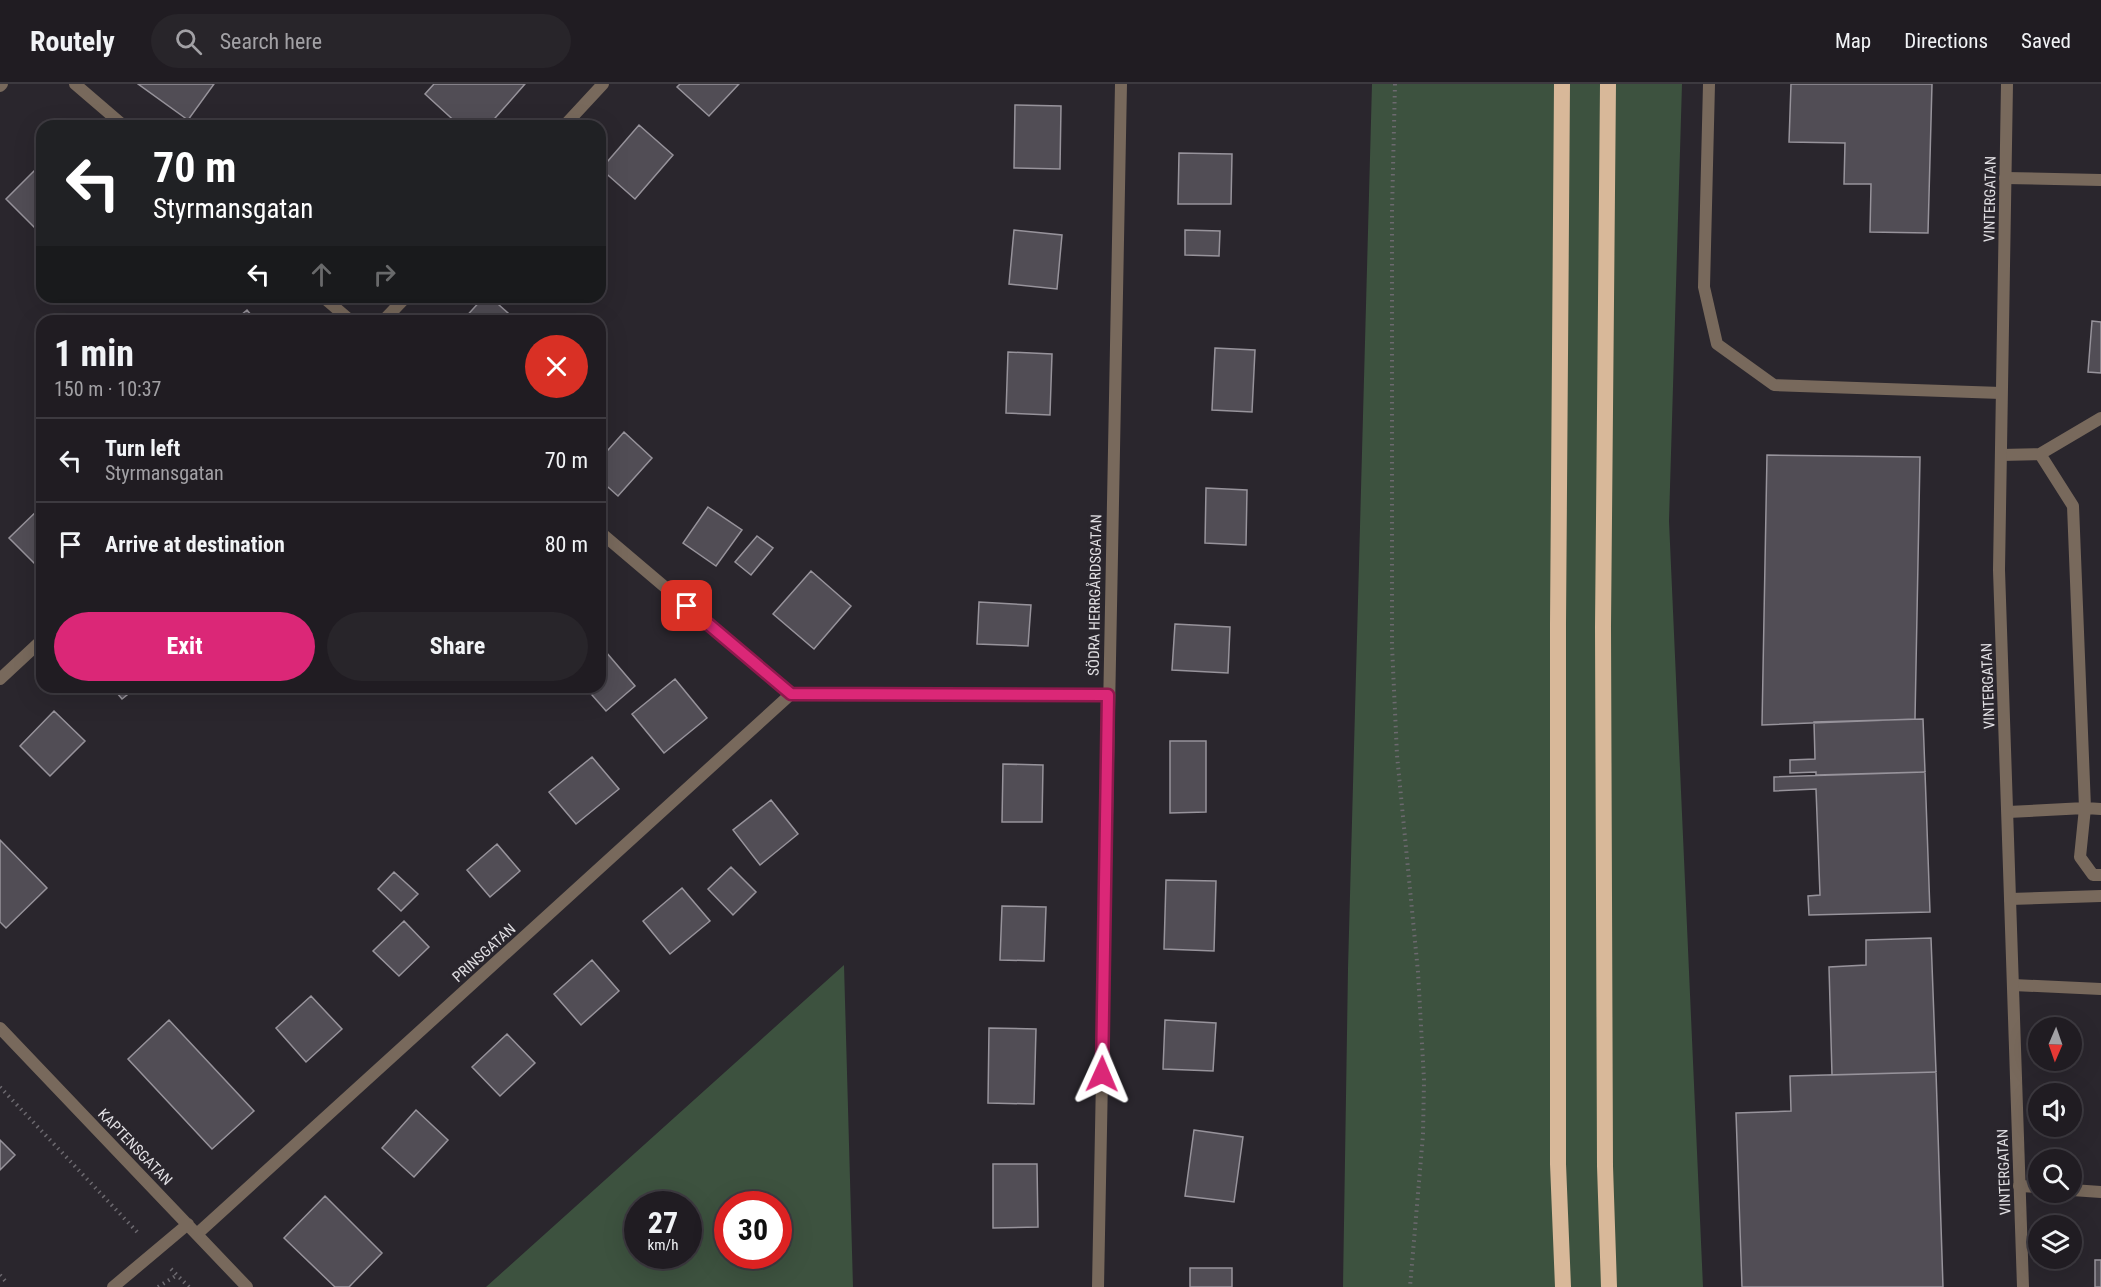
<!DOCTYPE html>
<html lang="en">
<head>
<meta charset="utf-8">
<style>
	:root { --surface:#201c22; --page:#28252a; --text:#f1f3f6; --muted:#a2a1a5; --line:#3d3a40; --accent:#db2777 }
	body { margin:0; font-family:"Roboto Condensed",sans-serif; background:var(--page); color:var(--text); height:100vh; display:flex; flex-direction:column; font-size:22px; white-space:nowrap }
	* { box-sizing:border-box; margin:0 }
	p { font-size:20px; color:var(--muted) }
	.icon { flex:none; width:33px; height:33px; fill:none; stroke:currentColor; stroke-width:2; stroke-linecap:round; stroke-linejoin:round }
	.map { position:relative; flex:1; overflow:hidden }
	.side { position:absolute; left:36px; top:231px; width:570px; height:378px; display:flex; flex-direction:column; background:var(--surface); border-radius:18px; box-shadow:0 6px 24px #0002,0 0 0 2px var(--line) }
	.side>* { flex:none }
	.hud { position:absolute; left:36px; top:36px; width:570px; height:183px; border-radius:18px; box-shadow:0 6px 24px #0002,0 0 0 2px var(--line); background:#202124; color:#fff; overflow:hidden }
	.needle { width:39px; rotate:182deg }
	.tools { position:absolute; left:2028px; top:933px; display:grid; gap:12px }
	.tools a { display:grid; place-items:center; width:54px; height:54px; border-radius:50%; background:var(--surface); box-shadow:0 6px 24px #0002,0 0 0 2px var(--line); font-size:30px }
	.speed { position:absolute; left:624px; top:1107px; display:flex; gap:12px; font-size:30px; font-weight:700; text-align:center }
	.speed>* { display:grid; place-content:center; width:78px; height:78px; border-radius:50%; background:var(--surface); box-shadow:0 6px 24px #0002,0 0 0 2px var(--line); line-height:1 }
	.speed small { font-size:15px; font-weight:400 }
	.speed .limit { border:9px solid #d22; background:#fff; color:#111 }
	.pin { position:absolute; display:grid; place-items:center; width:51px; height:51px; color:#fff; margin:-26px; border-radius:12px; box-shadow:0 3px 9px #0006 }
	.me { position:absolute; width:66px; margin:-33px; rotate:1deg; stroke-linejoin:round; filter:drop-shadow(0 0 4px #0008) }
	.turn { display:flex; align-items:center; gap:21px; height:126px; padding:0 18px; font-size:27px }
	.turn .icon { width:78px; height:78px; stroke-width:2.5 }
	.turn b { display:block; font-size:42px; line-height:51px }
	.lanes { display:flex; align-items:center; height:57px; padding:0 18px; background:#0003; justify-content:center; gap:30px; direction:ltr }
	.lanes .off { opacity:.35 }
	.round { display:grid; place-items:center; flex:none; width:63px; height:63px; border-radius:32px; background:var(--page) }
	.headline { display:flex; align-items:center; justify-content:space-between; height:102px; padding:0 18px }
	h1 { font-size:36px; font-weight:700; line-height:45px }
	.action { display:flex; gap:12px; margin-top:auto; padding:12px 18px }
	.action a { flex:1; height:69px; border-radius:36px; background:var(--accent); color:#fff; font-size:24px; font-weight:700; line-height:69px; text-align:center }
	.action a+a { background:var(--page); color:var(--text) }
	ul { padding:0; list-style:none }
	li { display:flex; align-items:center; gap:18px; height:84px; padding:0 18px; border-top:2px solid var(--line) }
	li div { flex:1 }
	li b { display:block; font-size:22px }
	li em { font-style:normal }
	header { display:flex; align-items:center; gap:36px; box-sizing:border-box; height:84px; padding:0 30px; background:var(--surface); border-bottom:2px solid var(--line) }
	header strong { font-size:28px }
	nav { display:flex; gap:33px; margin-inline-start:auto; font-size:21px }
	.search { width:420px; height:54px; background:var(--page); display:flex; align-items:center; gap:15px; box-sizing:border-box; padding:0 21px; border-radius:33px; color:var(--muted); font-size:22px }
	.map>svg:first-child { display:block }
	.green { fill:#3d523f; fill-rule:evenodd }
	.building { fill:#514d55; stroke:#97939b; stroke-width:1.5 }
	.lines { fill:none; stroke-linecap:round; stroke-linejoin:round }
	.path { stroke:#6c696f; stroke-width:4; stroke-dasharray:1.5 4.5; stroke-linecap:butt }
	.service { stroke:#78695c; stroke-width:12 }
	.minor { stroke:#78695c; stroke-width:12 }
	.tertiary { stroke:#78695c; stroke-width:12 }
	.trunk { stroke:#d8b899; stroke-width:16 }
	.route-casing { stroke:#8e194d; stroke-width:15 }
	.route { stroke:#db2777; stroke-width:10 }
	.labels { text-anchor:middle; stroke-width:6; stroke-linejoin:round; paint-order:stroke }
	.street-label { font-size:15px; fill:#e1dfe3; stroke:#2a262d }
</style>
</head>
<body>
<header>
<strong>Routely</strong>
<div class="search"><svg class="icon" aria-label="search" viewBox="0 0 24 24"><circle cx="10" cy="10" r="6"/><path d="M15 15l6 6"/></svg>Search here</div>
<nav><a>Map</a><a>Directions</a><a>Saved</a></nav>
</header>
<div class="map">
<svg width="2101" height="1203" viewBox="0 0 2101 1203">
	<rect width="100%" height="100%" fill="#2a262d"/>
	<path class="green" d="M1372,0H1682L1669,437L1703,1203H1343L1348,885Z
		M844,881L853,1203H486ZM638,1120H688V1172H638ZM728,1120H778V1172H728Z"/>
	<path class="building" d="M138,0H214L188,36Z
		M434,0H525L488,42H460L425,10Z
		M680,0H739L709,32L677,3Z
		M1791,0H1932L1928,149L1870,148L1871,100H1844L1845,59L1789,58Z
		M1015,21L1061,22L1060,85L1014,84Z
		M639,41L673,71L635,115L601,85Z
		M1179,69L1232,70L1231,120H1178Z
		M42,79V151L6,115Z
		M1014,146L1062,151L1057,205L1009,200Z
		M1185,146L1220,147L1219,172L1185,171Z
		M484,213H490L516,236L462,237Z
		M247,226L256,237H234Z
		M2092,237L2101,238V289L2088,288Z
		M1215,264L1255,266L1252,328L1212,326Z
		M1008,268L1052,270L1050,331L1006,329Z
		M624,348L652,374L618,412L600,396V375Z
		M1767,371L1920,373L1915,635L1762,641Z
		M1206,404L1247,406L1246,461L1205,459Z
		M42,422V487L9,454Z
		M708,423L742,446L716,482L683,459Z
		M757,452L773,464L751,491L735,478Z
		M811,487L851,522L814,565L773,530Z
		M979,518L1031,521L1028,562L977,560Z
		M1175,540L1230,543L1228,589L1172,586Z
		M606,568L635,602L606,627L585,603H600V573Z
		M675,595L707,634L664,669L632,630Z
		M112,603H137L122,615Z
		M54,627L85,657L50,692L20,662Z
		M1923,635L1925,688L1816,691V688L1790,689V676L1815,675L1814,638Z
		M1170,657H1206V728L1170,729Z
		M592,673L619,705L576,740L549,708Z
		M1003,680L1043,681L1042,738H1002Z
		M1925,688L1930,828L1809,831L1808,812L1820,811L1816,705L1774,707V693Z
		M771,716L798,750L760,781L733,746Z
		M0,756L47,804L6,844L0,838Z
		M497,760L520,787L490,813L467,786Z
		M731,783L756,808L733,831L708,805Z
		M394,788L418,810L401,827L378,805Z
		M1166,796L1216,797L1214,867L1164,865Z
		M682,804L710,837L670,870L643,837Z
		M1002,822L1046,823L1044,877L1000,876Z
		M404,837L429,863L399,892L373,867Z
		M1931,854L1936,988L1832,991L1829,883L1866,881V856Z
		M592,876L619,907L581,941L554,910Z
		M311,912L342,945L306,978L276,944Z
		M169,936L254,1027L212,1065L128,975Z
		M1165,936L1216,939L1213,987L1163,985Z
		M989,944L1036,945L1034,1020L988,1019Z
		M507,950L535,979L500,1012L472,983Z
		M1936,988L1943,1203H1742L1736,1029L1791,1027L1790,992Z
		M416,1026L448,1056L414,1093L382,1064Z
		M1194,1046L1243,1053L1234,1118L1185,1112Z
		M0,1056L15,1071L0,1086Z
		M993,1080H1037L1038,1143L993,1144Z
		M325,1112L382,1169L349,1203H335L284,1154Z
		M2095,1176H2101V1203H2095Z
		M1190,1184H1232V1203H1190Z"/>
	<g class="lines">
		<path class="path" d="M1395,0L1392,127V562L1397,671L1418,888L1424,996L1423,1051L1410,1203
			M0,1003L140,1151
			M171,1185L189,1203
			M0,1191L8,1200
			M158,1203L177,1191"/>
		<path class="service" d="M1709,0L1704,203L1717,260L1774,301L2001,309
			M2040,370L2101,334
			M2001,371L2040,370L2073,422L2085,724L2008,728
			M2101,725L2085,724L2080,773L2093,791H2101
			M2013,901L2101,905
			M2019,1102L2038,1103
			M2072,1106L2101,1108"/>
		<path class="minor" d="M75,0L124,42
			M564,42L603,0
			M2005,94L2101,96
			M323,213L351,237
			M383,237L406,213
			M600,448L791,610L1108,611
			M0,595L42,556
			M2010,815L2101,812
			M0,944L247,1203
			M197,1150L791,610
			M113,1203L188,1140
			M1098,1203L1121,0"/>
		<path class="tertiary" d="M2007,0L1999,486L2023,1203
			M0,2L2,0"/>
		<path class="trunk" d="M1562,0L1558,541V1080L1563,1203
			M1608,0L1603,543L1605,1082L1609,1203"/>
	</g>
	<g class="lines">
		<g class="route-casing">
			<path id="route" d="M687,522L791,610L1108,611L1102,990"/>
		</g>
		<use href="#route" class="route"/>
	</g>
	<g class="labels">
		<g class="street-label">
			<text transform="translate(1990 115) rotate(-89)" y="5">VINTERGATAN</text>
			<text transform="translate(1095 511) rotate(-89)" y="5">SÖDRA HERRGÅRDSGATAN</text>
			<text transform="translate(1988 602) rotate(-92)" y="5">VINTERGATAN</text>
			<text transform="translate(484 869) rotate(-42)" y="5">PRINSGATAN</text>
			<text transform="translate(135 1063) rotate(46)" y="5">KAPTENSGATAN</text>
			<text transform="translate(2004 1088) rotate(-92)" y="5">VINTERGATAN</text>
		</g>
	</g>
</svg>
<div class="tools">
<a><svg class="needle" viewBox="-14 -14 28 28"><path d="M0-13l5 13h-10z" fill="#e53935"/><path d="M0 13l5-13h-10z" fill="#a2a1a5"/></svg></a>
<a><svg class="icon" aria-label="sound" viewBox="0 0 24 24"><path d="M4 9h4l5-4v14l-5-4H4zM17 9q2 3 0 6"/></svg></a>
<a><svg class="icon" aria-label="search" viewBox="0 0 24 24"><circle cx="10" cy="10" r="6"/><path d="M15 15l6 6"/></svg></a>
<a><svg class="icon" aria-label="layers" viewBox="0 0 24 24"><path d="M12 4l9 5-9 5-9-5zM3 14l9 5 9-5"/></svg></a>
</div>
<div class="speed"><div>27<small>km/h</small></div><div class="limit">30</div></div>
<div class="pin" style="left:687px;top:522px;background:#d93025"><svg class="icon" aria-label="arrive" viewBox="0 0 24 24"><path d="M6 21V4h12l-3 4 3 4H6"/></svg></div>
<svg class="me" style="left:1102px;top:990px" viewBox="-20 -20 40 40"><path d="M0-17L14 15 0 8-14 15z" fill="#db2777" stroke="#fff" stroke-width="4"/></svg>
<div class="hud">
<div class="turn"><svg class="icon" aria-label="left" viewBox="0 0 24 24"><path d="M17 20v-9H6M10 6l-5 5 5 5"/></svg><div><b>70 m</b>Styrmansgatan</div></div>
<div class="lanes"><svg class="icon" aria-label="left" viewBox="0 0 24 24"><path d="M17 20v-9H6M10 6l-5 5 5 5"/></svg><svg class="icon off" aria-label="ahead" viewBox="0 0 24 24"><path d="M12 20V5M6 11l6-6 6 6"/></svg><svg class="icon off" aria-label="right" viewBox="0 0 24 24"><path d="M7 20v-9h11M14 6l5 5-5 5"/></svg></div>
</div>
<section class="side">
<div class="headline"><div><h1>1 min</h1><p>150 m · 10:37</p></div><a class="round" style="background:#d93025;color:#fff"><svg class="icon" aria-label="close" viewBox="0 0 24 24"><path d="M6 6l12 12M18 6L6 18"/></svg></a></div>
<ul>
<li><svg class="icon" aria-label="left" viewBox="0 0 24 24"><path d="M17 20v-9H6M10 6l-5 5 5 5"/></svg><div><b>Turn left</b><p>Styrmansgatan</p></div><em>70 m</em></li>
<li><svg class="icon" aria-label="arrive" viewBox="0 0 24 24"><path d="M6 21V4h12l-3 4 3 4H6"/></svg><div><b>Arrive at destination</b></div><em>80 m</em></li>
</ul>
<div class="action"><a>Exit</a><a>Share</a></div>
</section>
</div>
</body>
</html>
